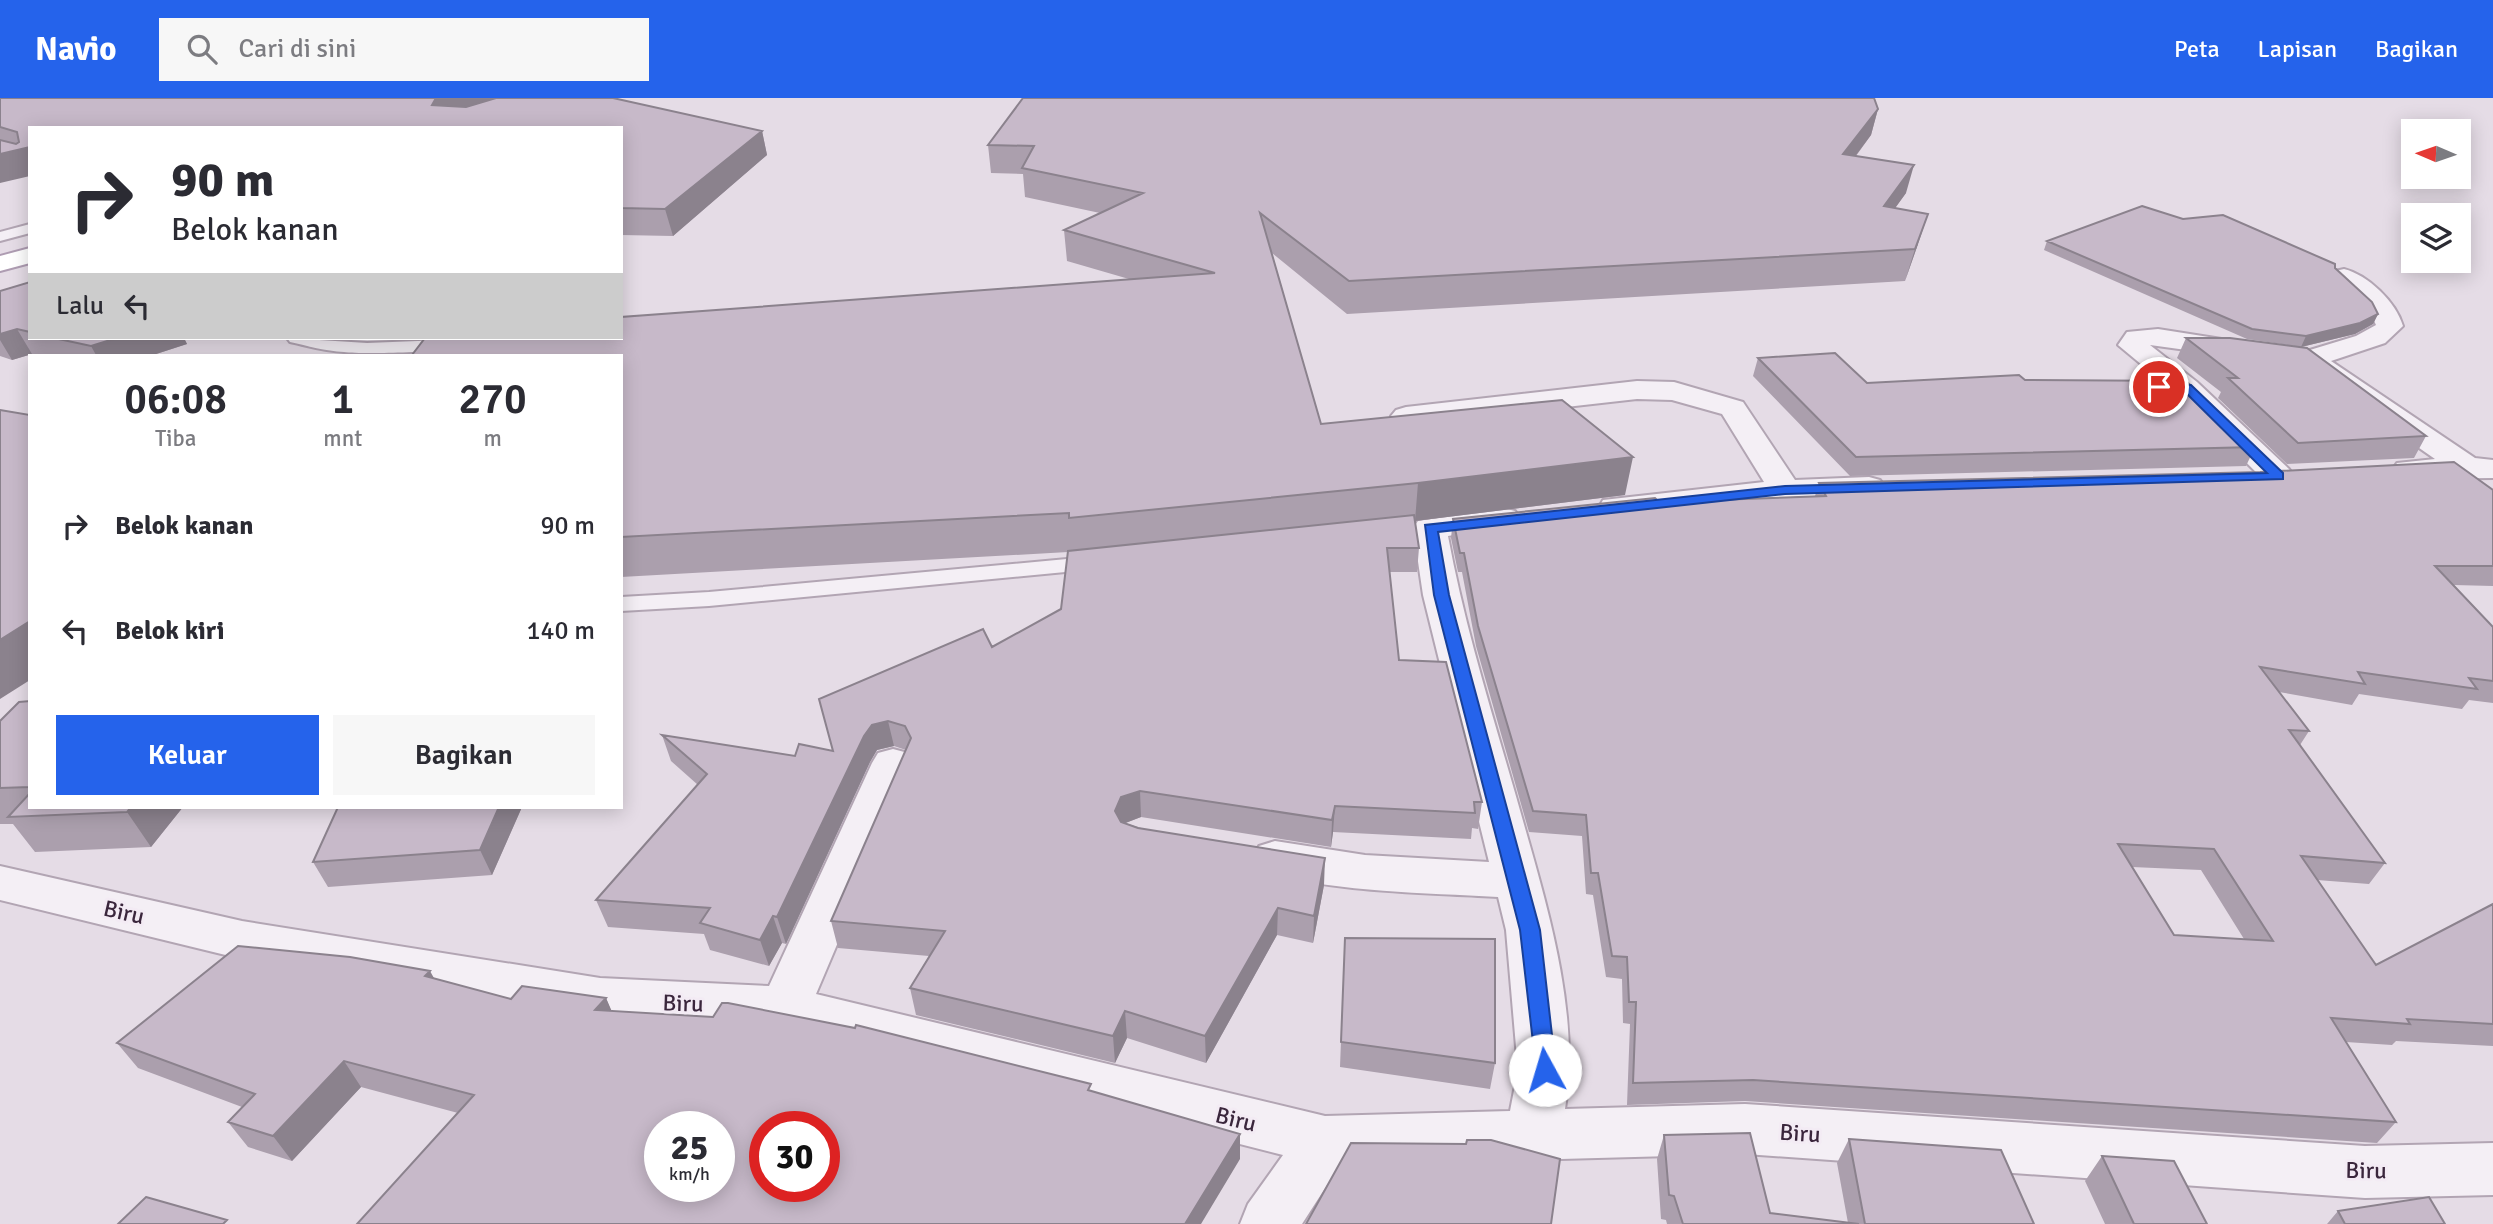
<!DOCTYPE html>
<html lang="id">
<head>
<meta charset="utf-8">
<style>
	:root { --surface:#fff; --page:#f7f7f7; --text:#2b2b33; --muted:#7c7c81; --accent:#2563eb }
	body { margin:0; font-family:Signika,sans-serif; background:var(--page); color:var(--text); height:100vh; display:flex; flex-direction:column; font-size:26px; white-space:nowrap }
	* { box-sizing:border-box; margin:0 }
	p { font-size:23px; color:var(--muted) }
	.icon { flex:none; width:38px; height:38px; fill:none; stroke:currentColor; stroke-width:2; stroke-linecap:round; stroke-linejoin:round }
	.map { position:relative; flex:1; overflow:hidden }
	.details { position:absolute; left:28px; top:256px; width:595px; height:455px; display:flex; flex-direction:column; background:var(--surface); border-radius:0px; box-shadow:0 4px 18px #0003 }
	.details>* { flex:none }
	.banner { position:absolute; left:28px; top:28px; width:595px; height:214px; border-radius:0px; box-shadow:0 4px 18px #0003; background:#fff; color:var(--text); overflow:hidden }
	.needle { width:46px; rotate:272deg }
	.controls { position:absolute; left:2401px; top:21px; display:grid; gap:14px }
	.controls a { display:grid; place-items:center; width:70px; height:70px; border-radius:0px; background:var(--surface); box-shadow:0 4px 18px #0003; font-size:35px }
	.speed { position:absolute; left:644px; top:1013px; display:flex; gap:14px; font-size:35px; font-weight:700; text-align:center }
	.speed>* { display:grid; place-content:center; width:91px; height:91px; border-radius:50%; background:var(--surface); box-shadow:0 4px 18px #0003; line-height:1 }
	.speed small { font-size:18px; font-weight:400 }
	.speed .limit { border:10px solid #d22; background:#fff; color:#111 }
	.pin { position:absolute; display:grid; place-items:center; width:60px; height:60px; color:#fff; margin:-30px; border:4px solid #fff; border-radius:50%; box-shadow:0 2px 7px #0007 }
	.me { position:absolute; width:77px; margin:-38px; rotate:354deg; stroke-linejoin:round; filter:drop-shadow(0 0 5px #0008) }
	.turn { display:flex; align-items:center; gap:24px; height:147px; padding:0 28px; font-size:32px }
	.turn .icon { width:91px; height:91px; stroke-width:2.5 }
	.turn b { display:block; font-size:49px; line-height:60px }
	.then { display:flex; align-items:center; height:66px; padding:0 28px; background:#0003; gap:14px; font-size:26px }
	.eta { display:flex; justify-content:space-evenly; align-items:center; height:119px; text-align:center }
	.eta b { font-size:42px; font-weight:600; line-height:49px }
	.action { display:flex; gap:14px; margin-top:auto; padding:14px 28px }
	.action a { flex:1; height:80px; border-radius:0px; background:var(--accent); color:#fff; font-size:28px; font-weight:600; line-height:80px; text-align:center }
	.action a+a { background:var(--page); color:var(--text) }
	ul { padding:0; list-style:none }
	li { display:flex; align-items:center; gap:21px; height:105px; padding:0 28px }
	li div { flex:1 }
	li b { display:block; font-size:26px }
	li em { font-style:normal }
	header { display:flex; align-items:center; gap:42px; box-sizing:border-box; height:98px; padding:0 35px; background:var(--accent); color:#fff }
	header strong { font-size:33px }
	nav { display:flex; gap:38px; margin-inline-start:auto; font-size:24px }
	.search { width:490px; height:63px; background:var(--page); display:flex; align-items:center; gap:18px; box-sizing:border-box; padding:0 24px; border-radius:0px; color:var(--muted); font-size:26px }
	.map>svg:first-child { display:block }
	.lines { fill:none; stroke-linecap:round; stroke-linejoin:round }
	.lane-casing { stroke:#b2a5b3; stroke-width:4 }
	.street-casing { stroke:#b2a5b3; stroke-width:4 }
	.primary-casing { stroke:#ae9cb2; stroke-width:4 }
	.lane { fill:#f4eff5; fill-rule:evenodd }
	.street { fill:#f4eff5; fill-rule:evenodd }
	.primary { fill:#fff; fill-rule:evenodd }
	.wall { fill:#ab9fad; fill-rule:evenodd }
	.shaded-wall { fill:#8b828d }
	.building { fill:#c7b9c9; stroke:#8b828d; stroke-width:2; fill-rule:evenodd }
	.route { fill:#2563eb; stroke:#184099; stroke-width:2 }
	.labels { text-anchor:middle; stroke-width:6; stroke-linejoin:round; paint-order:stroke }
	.near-street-label { font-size:23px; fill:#3a263c; stroke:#f3ebf4 }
</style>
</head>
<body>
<header>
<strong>Navio</strong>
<div class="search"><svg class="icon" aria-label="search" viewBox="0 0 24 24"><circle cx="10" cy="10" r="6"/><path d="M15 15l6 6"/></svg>Cari di sini</div>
<nav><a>Peta</a><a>Lapisan</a><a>Bagikan</a></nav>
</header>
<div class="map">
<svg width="2493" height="1126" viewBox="0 0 2493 1126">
	<rect width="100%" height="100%" fill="#e5dce6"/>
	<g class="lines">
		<g class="lane-casing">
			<path id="lane" d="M30,126V135L0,143V134Z
				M287,240L367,245L495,240C482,254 367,257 344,254C325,253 308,248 290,244Z
				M1099,458L1110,465L1107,470L709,508L621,513V499L709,494Z"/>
		</g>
		<g class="street-casing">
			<path id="street" d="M2344,171C2368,177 2396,204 2403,228L2385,245L2331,263L2475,360L2493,362V380L2408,381L2397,379L2392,372L2397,365L2435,361L2300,267L2296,261L2300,255L2356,238L2376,227L2369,212L2332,178L2335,173Z
				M2158,231L2247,245L2251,251L2247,257L2237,259L2150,247L2197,284L2289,371L2294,378L2289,385L2278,388L2267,385L2177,296L2118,247L2127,234Z
				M1637,283L1674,284L1743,304L1795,382L1869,379L1880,382L1885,389L1880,396L1869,399L1785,402L1615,419L1603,416L1599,409L1603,402L1764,384L1722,316L1672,302L1637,301L1406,327L1396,324L1391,318L1396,312L1406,309Z
				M1503,410L1515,413L1520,420L1515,427L1448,438C1466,537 1498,633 1525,730C1550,818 1580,920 1565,1011L1745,1006L2365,1048L2493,1045V1097L2365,1100L1745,1056L1340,1067L1302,1126H1240L1248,1106L1283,1057L785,930L600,922L242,861L0,802V768L242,823L600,880L769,888L872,665L878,655L893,651L908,655L914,665L816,896L1325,1018L1510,1013L1518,972L1506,832L1498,799C1419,794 1335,795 1259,772L1252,760L1259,748L1275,743L1365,757L1489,764L1423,497L1413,430L1418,423Z"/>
		</g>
		<g class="primary-casing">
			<path id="primary" d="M30,150V165L0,173V158Z"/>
		</g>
		<use href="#lane" class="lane"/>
		<use href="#street" class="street"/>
		<use href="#primary" class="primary"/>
	</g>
	<path class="wall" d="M0,0L762,33L767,57L673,138L621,137V30H30L0,85Z
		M1878,11L1871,37L1856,58L1906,95L1895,110L1918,146L1905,183L1347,216L1272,155L1321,326L1625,397L1415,423L1419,450L1417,474H1389L1399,562L1482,704L1478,731L1472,730L1471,741L1333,734L1331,749L1141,719L1125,725L1324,787L1313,845L1277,837L1206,965L1127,940L1115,965L916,917L910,890L929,858L838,850L831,823L906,652L894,648L877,652L870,664L786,846L782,845L769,868L710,852L704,836L608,829L596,802L698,687L671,663L662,637L795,658L833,653L992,549L1061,511L1068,454L621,479V257L1129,181L1067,163L1064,132L1100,115L1025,99L1023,76L991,75L988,47Z
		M2047,143L2335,170L2378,216L2373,226L2355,236L2301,249L2247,241L2044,152Z
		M30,184V240H184L187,246L153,257H37L32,256L12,262L0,258V193Z
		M2186,240L2426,338L2414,360L2287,366L2218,300L2221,294L2177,260Z
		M1758,260L1867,285L2025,282L2255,349L2246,368L1850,378L1753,278Z
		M1819,385L2493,392V488L2454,487L2493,529V605L2469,602L2462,611L2359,596L2352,607L2279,594L2309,633L2300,647L2385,765L2369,786L2317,782L2376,867L2493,806V948L2396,943L2392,947L2346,944L2396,1024L2377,1045L1745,1003L1627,1007L1630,926L1623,925L1622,881L1606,879L1593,797L1586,796L1582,738L1529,734L1476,548L1462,474H1458L1451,440L1453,421L1659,404L1815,398ZM2132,769L2201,772L2244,841L2174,837Z
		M30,603V709H183L151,749L35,754L13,726H0V623Z
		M338,709H522L492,777L328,789L313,764Z
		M1345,840L1495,965L1490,991L1340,969Z
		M435,881L511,901L606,900L611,913L1092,993L1240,1061L458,1015L361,989L292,1063L248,1049L228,1024L242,1009L138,970L117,945Z
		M1664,1037L1770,1115L1848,1125L1837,1065L1849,1041L2034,1126H1667L1666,1122L1661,1121L1657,1061Z
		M2102,1058L2207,1126H2105L2085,1083Z
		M2338,1113L2445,1126H2327Z"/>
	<path class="shaded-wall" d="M436,0H525L444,23L432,7Z
		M1878,11L1871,37L1836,84L1843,56Z
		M762,33L767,57L673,138L665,111Z
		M30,49V78L0,85V56Z
		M1914,67L1906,95L1875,138L1884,108Z
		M1928,116L1918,146L1905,183L1915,151Z
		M2378,216L2373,226L2355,236L2301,249L2306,238Z
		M17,231L32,256L12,262L0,242V236Z
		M117,240H184L187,246L153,257H96L91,248Z
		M1633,359L1625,397L1415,423L1418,385Z
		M30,523V582L0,601V542Z
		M888,623L894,648L877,652L870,664L786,846L777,819L864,638L872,627Z
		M1140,693L1141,719L1123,726L1117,739L1115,713L1121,699Z
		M1335,708L1333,734L1331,749L1332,722Z
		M131,709H183L151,749L127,714Z
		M499,709H522L492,777L480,752Z
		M1325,760L1324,787L1313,845L1314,818Z
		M1278,810L1277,837L1206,965L1205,938Z
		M773,818L782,845L769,868L760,842Z
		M430,873L444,898L425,878Z
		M606,900L617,925L595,912Z
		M1125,913L1127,940L1115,965L1113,938Z
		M344,963L361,989L292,1063L273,1038Z
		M1240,1036V1061L1201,1126H1185Z"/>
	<path class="building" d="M0,0H436L432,7L466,9L496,0H613L762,33L665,111L621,110V30H30V49L0,56V42L16,46L19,44L17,34L0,29Z
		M1023,0H1874L1878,11L1843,56L1914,67L1884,108L1928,116L1915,151L1349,183L1260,115L1321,326L1562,302L1633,359L1418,385L1069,420V415L621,439V257H412L425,240H621V219L1215,175L1064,132L1143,95L1022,70L1034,48L988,47Z
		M2142,108L2183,121L2223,117L2335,166V170L2372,204L2378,216L2360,225L2306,238L2252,231L2047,143Z
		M30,184V234L17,231L0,236V193Z
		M54,240H117L91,248Z
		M2186,240H2230L2307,250L2426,338L2298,345L2228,280H2238Z
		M1835,255L1867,285L2019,277L2025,282L2186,283L2255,349L1856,359L1758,260Z
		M0,312L30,317V523L0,542Z
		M2454,364L2493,392V468H2435L2493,529V583L2469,580L2477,591L2358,574L2365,586L2260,569L2309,633L2289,632L2385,765L2301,758L2376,867L2493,806V926L2407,921L2410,926L2331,920L2396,1024L1753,982L1633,985L1636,904H1629L1627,859L1612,858L1598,775H1591L1586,717L1533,713L1478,528L1464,455H1460L1453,421L1655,400L1659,404L1826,398L1819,385L2260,374ZM2118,746L2214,751L2273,843L2174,837Z
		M1414,417L1419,450H1387L1399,562L1446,564L1482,704H1474L1475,715L1335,708L1332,722L1140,693L1121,699L1115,713L1121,724L1138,730L1325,760L1314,818L1278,810L1205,938L1125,913L1113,938L910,890L945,833L831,823L911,640L905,628L888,623L872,627L864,638L777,819L773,818L760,842L700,825L710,810L596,802L707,676L662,637L795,658L799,646L833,653L819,601L983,531L992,549L1061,511L1068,453Z
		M30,603V689L0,690V623L19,604Z
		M30,695V709H131L127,714L8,719Z
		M338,709H499L480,752L313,764Z
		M1345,840L1495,841V965L1341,944Z
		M238,848L350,859L430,873L425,878L511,901L522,888L606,900L595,912L713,919L722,905H728L855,930L856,927L1091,986L1088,992L1240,1036L1185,1126H357L474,997L344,963L273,1038L228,1024L255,996L117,945ZM660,1029H719V1088H660ZM765,1029H824V1088H765Z
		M1750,1035L1770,1115L1859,1126H1683L1674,1098L1669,1097L1664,1037Z
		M1849,1041L2001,1052L2034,1126H1865Z
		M1467,1042H1491L1560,1061L1551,1126H1306L1351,1045L1466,1046Z
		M2102,1058L2174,1063L2207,1126H2134Z
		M146,1099L227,1122L223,1126H118Z
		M2429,1099L2445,1126H2345L2338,1113Z"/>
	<path class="route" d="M2159,285L2191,287L2283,375V381L1785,396L1438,434L1449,497L1540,832L1556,972L1553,979L1545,981L1537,979L1520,832L1434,497L1425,427L1785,388L2267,375L2184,293L2155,291V286Z"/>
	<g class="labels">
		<g class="near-street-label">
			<text transform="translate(124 814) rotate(13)" y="8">Biru</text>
			<text transform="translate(683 905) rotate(2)" y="8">Biru</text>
			<text transform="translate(1236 1021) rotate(14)" y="8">Biru</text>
			<text transform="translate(1800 1035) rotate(4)" y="8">Biru</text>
			<text transform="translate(2366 1072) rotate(1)" y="8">Biru</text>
		</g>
	</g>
</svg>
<div class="controls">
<a><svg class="needle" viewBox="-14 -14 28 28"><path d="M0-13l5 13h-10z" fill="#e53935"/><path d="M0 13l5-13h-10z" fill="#7c7c81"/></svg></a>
<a><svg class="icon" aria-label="layers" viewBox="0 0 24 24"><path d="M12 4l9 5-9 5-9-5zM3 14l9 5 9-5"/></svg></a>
</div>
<div class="speed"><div>25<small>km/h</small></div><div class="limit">30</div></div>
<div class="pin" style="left:2159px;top:289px;background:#d93025"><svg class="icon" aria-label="arrive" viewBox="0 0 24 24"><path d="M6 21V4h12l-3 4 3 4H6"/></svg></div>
<svg class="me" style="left:1545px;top:972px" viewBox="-20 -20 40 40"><circle r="19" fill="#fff"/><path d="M0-13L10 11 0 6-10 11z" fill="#2563eb"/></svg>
<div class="banner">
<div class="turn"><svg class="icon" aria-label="right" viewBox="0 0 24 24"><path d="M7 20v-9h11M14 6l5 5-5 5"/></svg><div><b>90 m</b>Belok kanan</div></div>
<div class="then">Lalu<svg class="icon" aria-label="left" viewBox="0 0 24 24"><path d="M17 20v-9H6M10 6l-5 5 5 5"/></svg></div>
</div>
<section class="details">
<div class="eta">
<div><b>06:08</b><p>Tiba</p></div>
<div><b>1</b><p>mnt</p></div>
<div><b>270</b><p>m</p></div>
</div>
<ul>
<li><svg class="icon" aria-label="right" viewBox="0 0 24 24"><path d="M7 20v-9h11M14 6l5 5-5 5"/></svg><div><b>Belok kanan</b></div><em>90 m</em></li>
<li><svg class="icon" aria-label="left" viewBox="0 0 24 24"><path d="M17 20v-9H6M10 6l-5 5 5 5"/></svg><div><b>Belok kiri</b></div><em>140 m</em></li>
</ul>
<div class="action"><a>Keluar</a><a>Bagikan</a></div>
</section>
</div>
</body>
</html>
